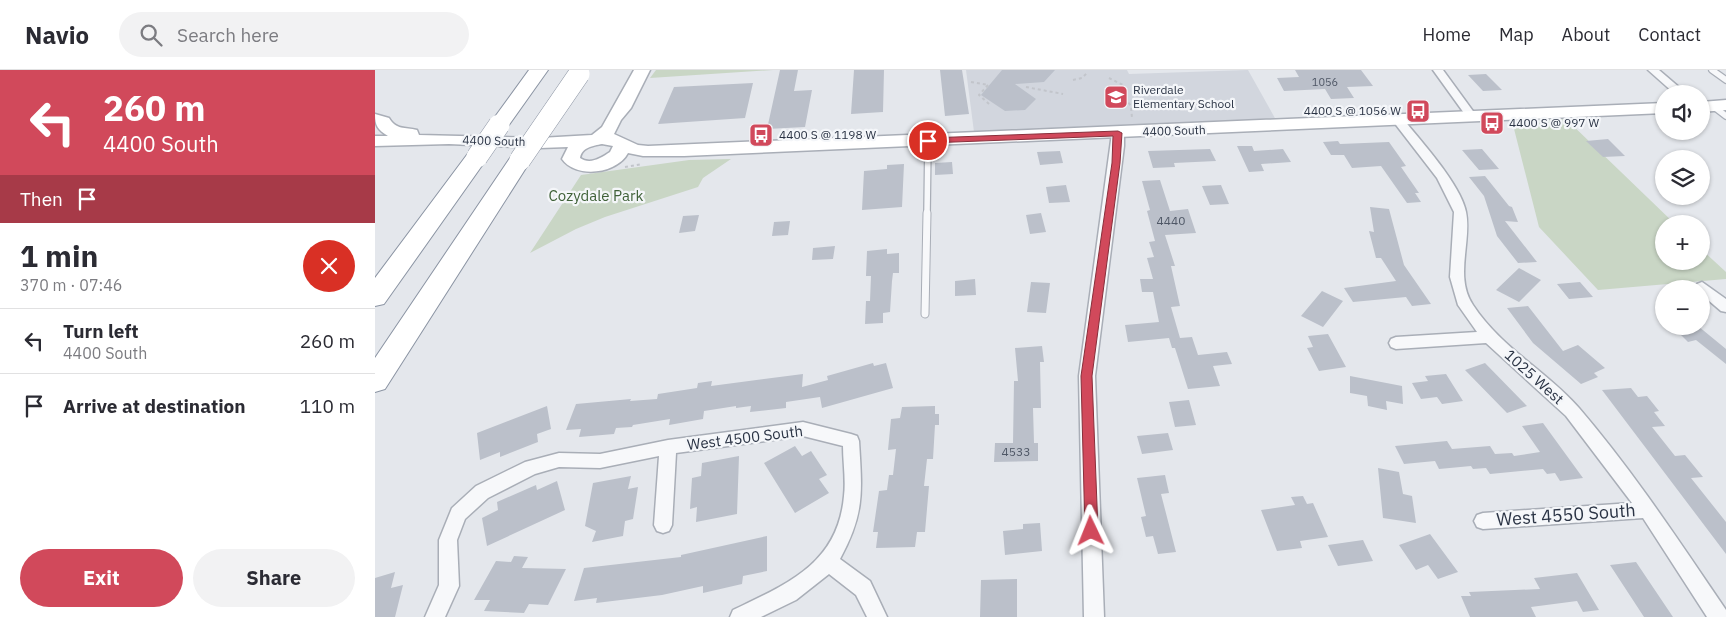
<!DOCTYPE html>
<html lang="en">
<head>
<meta charset="utf-8">
<style>
	:root { --surface:#fff; --page:#f2f2f3; --text:#2b2b33; --muted:#7c7c81; --line:#e1e1e2; --accent:#d1495b }
	body { margin:0; font-family:"IBM Plex Sans",sans-serif; background:var(--page); color:var(--text); height:100vh; display:flex; flex-direction:column; font-size:19px; white-space:nowrap }
	* { box-sizing:border-box; margin:0 }
	p { font-size:16px; color:var(--muted) }
	.icon { flex:none; width:28px; height:28px; fill:none; stroke:currentColor; stroke-width:2; stroke-linecap:round; stroke-linejoin:round }
	.map { position:relative; flex:1; overflow:hidden }
	.drawer { display:flex; flex-direction:column; background:var(--surface); width:375px }
	.drawer>* { flex:none }
	.guide { background:#d1495b; color:#fff; overflow:hidden }
	.buttons { position:absolute; left:1280px; top:15px; display:grid; gap:10px }
	.buttons a { display:grid; place-items:center; width:55px; height:55px; border-radius:50%; background:var(--surface); box-shadow:0 1px 4px #0004; font-size:25px }
	.pin { position:absolute; display:grid; place-items:center; width:42px; height:42px; color:#fff; margin:-21px; border:2px solid #fff; border-radius:50%; box-shadow:0 1px 5px #0007 }
	.me { position:absolute; width:55px; margin:-28px; rotate:358deg; stroke-linejoin:round; filter:drop-shadow(0 0 4px #0008) }
	.turn { display:flex; align-items:center; gap:18px; height:105px; padding:0 20px; font-size:22px }
	.turn .icon { width:65px; height:65px; stroke-width:2.5 }
	.turn b { display:block; font-size:35px; line-height:42px }
	.then { display:flex; align-items:center; height:48px; padding:0 20px; background:#0003; gap:10px; font-size:19px }
	.round { display:grid; place-items:center; flex:none; width:52px; height:52px; border-radius:26px; background:var(--page) }
	.headline { display:flex; align-items:center; justify-content:space-between; height:85px; padding:0 20px }
	h1 { font-size:30px; font-weight:700; line-height:38px }
	.action { display:flex; gap:10px; margin-top:auto; padding:10px 20px }
	.action a { flex:1; height:58px; border-radius:30px; background:var(--accent); color:#fff; font-size:20px; font-weight:700; line-height:58px; text-align:center }
	.action a+a { background:var(--page); color:var(--text) }
	ul { padding:0; list-style:none }
	li { display:flex; align-items:center; gap:15px; height:65px; padding:0 20px; border-top:1px solid var(--line) }
	li div { flex:1 }
	li b { display:block; font-size:19px }
	li em { font-style:normal }
	header { display:flex; align-items:center; gap:30px; box-sizing:border-box; height:70px; padding:0 25px; background:var(--surface); border-bottom:1px solid var(--line) }
	header strong { font-size:24px }
	nav { display:flex; gap:28px; margin-inline-start:auto; font-size:18px }
	.search { width:350px; height:45px; background:var(--page); display:flex; align-items:center; gap:12px; box-sizing:border-box; padding:0 18px; border-radius:28px; color:var(--muted); font-size:19px }
	main { display:flex; flex:1; min-height:0 }
	.map>svg:first-child { display:block }
	.built { fill:#d2d6de }
	.green { fill:#c9d6c5 }
	.building { fill:#bbc0ca }
	.lines { fill:none; stroke-linecap:round; stroke-linejoin:round }
	.lane-far1-casing { stroke:#a9aeb7; stroke-width:8 }
	.lane-casing { stroke:#a9aeb7; stroke-width:9 }
	.street-casing { stroke:#a9aeb7; stroke-width:3 }
	.secondary-casing { stroke:#a9aeb7; stroke-width:3 }
	.highway-casing { stroke:#8b94a3; stroke-width:2 }
	.path { stroke:#c2c5cb; stroke-width:2; stroke-dasharray:3 3; stroke-linecap:butt }
	.lane-far1 { stroke:#f7f8fa; stroke-width:5.5 }
	.lane { stroke:#f7f8fa; stroke-width:7 }
	.street { fill:#f7f8fa; fill-rule:evenodd }
	.secondary { fill:#fff; fill-rule:evenodd }
	.highway { fill:#fff; fill-rule:evenodd }
	.highway-bridge-casing { stroke:#8b94a3; stroke-width:22; stroke-linecap:butt }
	.highway-bridge { stroke:#fff; stroke-width:21 }
	.route { fill:#d1495b; stroke:#882f3b }
	.labels { text-anchor:middle; stroke-width:4.5; stroke-linejoin:round; paint-order:stroke }
	.far-number-label { font-size:11px; fill:#4f5766 }
	.far-poi-label { font-size:12px; fill:#2b3445; stroke:#f4f6f9; text-anchor:start }
	.far-street-label { font-size:12px; fill:#2b3445; stroke:#f4f6f9 }
	.number-label { font-size:12px; fill:#4f5766 }
	.park-label { font-size:15px; fill:#3f6138; stroke:#f4f6f9 }
	.street-label { font-size:15px; fill:#2b3445; stroke:#f4f6f9 }
	.near-street-label { font-size:18px; fill:#2b3445; stroke:#f4f6f9 }
</style>
</head>
<body>
<header>
<strong>Navio</strong>
<div class="search"><svg class="icon" aria-label="search" viewBox="0 0 24 24"><circle cx="10" cy="10" r="6"/><path d="M15 15l6 6"/></svg>Search here</div>
<nav><a>Home</a><a>Map</a><a>About</a><a>Contact</a></nav>
</header>
<main>
<section class="drawer">
<div class="guide">
<div class="turn"><svg class="icon" aria-label="left" viewBox="0 0 24 24"><path d="M17 20v-9H6M10 6l-5 5 5 5"/></svg><div><b>260 m</b>4400 South</div></div>
<div class="then">Then<svg class="icon" aria-label="arrive" viewBox="0 0 24 24"><path d="M6 21V4h12l-3 4 3 4H6"/></svg></div>
</div>
<div class="headline"><div><h1>1 min</h1><p>370 m · 07:46</p></div><a class="round" style="background:#d93025;color:#fff"><svg class="icon" aria-label="close" viewBox="0 0 24 24"><path d="M6 6l12 12M18 6L6 18"/></svg></a></div>
<ul>
<li><svg class="icon" aria-label="left" viewBox="0 0 24 24"><path d="M17 20v-9H6M10 6l-5 5 5 5"/></svg><div><b>Turn left</b><p>4400 South</p></div><em>260 m</em></li>
<li><svg class="icon" aria-label="arrive" viewBox="0 0 24 24"><path d="M6 21V4h12l-3 4 3 4H6"/></svg><div><b>Arrive at destination</b></div><em>110 m</em></li>
</ul>
<div class="action"><a>Exit</a><a>Share</a></div>
</section>
<div class="map">
<svg width="1351" height="547" viewBox="0 0 1351 547">
	<rect width="100%" height="100%" fill="#e4e7ec"/>
	<path class="built" d="M591,0H752L754,4L873,0L901,50L599,62Z"/>
	<path class="green" d="M281,0H398L275,8Z
		M1191,49L1300,154H1289V191H1326V179L1351,202V209L1223,220L1164,157L1137,51Z
		M356,89L328,108L323,117L230,147L201,159L155,183L206,105L314,90Z"/>
	<path class="building" d="M405,0H423L419,21L437,20L430,57L392,59Z
		M479,0H509L508,42L476,44Z
		M565,0H587L594,44L570,46Z
		M627,0H680L669,12L640,14L661,29L650,40L630,41L606,25Z
		M920,0H986L998,16L972,17L979,28L956,29L950,19L909,21L902,8L924,7Z
		M1111,4L1127,20L1108,21L1093,5Z
		M378,13L370,48L283,54L299,17Z
		M1233,69L1250,86L1228,87L1211,71Z
		M963,71L965,74L1014,72L1031,96L1026,97L1044,123H1040L1046,132L1032,133L1006,96L977,98L969,85H956L948,72Z
		M862,76H877L879,81L908,79L916,92L886,94L889,101L874,102Z
		M835,79L841,91L799,93L800,97L778,98L773,81Z
		M1107,79L1124,99L1104,100L1087,80Z
		M685,81L688,93L665,95L662,82Z
		M577,92L578,104L560,105V93Z
		M529,94L527,137L487,140L489,101L512,99V95Z
		M1110,106L1134,136L1137,137L1143,152L1130,151L1162,192L1143,193L1122,166L1109,126L1094,107Z
		M785,110L795,141L813,139L821,163L790,165L800,196H796L805,236L796,237L805,268L817,267L823,285L852,282L857,294L838,296L845,316L813,319L800,278H797L794,268L753,272L750,255L784,252L778,222H767L765,209H778L772,188L779,187L774,172L780,171L772,141L775,140L767,111Z
		M691,115L695,132L674,133L671,117Z
		M846,115L854,134L835,135L827,116Z
		M995,137L1014,139L1029,195L1056,234L1037,236L1031,227L978,232L969,218L1021,211L1006,188H1001L994,161L999,162Z
		M666,143L671,162L655,164L651,145Z
		M324,145L320,161L304,163L308,146Z
		M415,151L413,165L397,166L399,152Z
		M460,176L458,189L437,190L438,178Z
		M512,179V184L524,183V203H518L517,211L515,242L508,243V253L490,254L491,231H495L496,206H491L492,181Z
		M1144,198L1166,210L1144,232L1121,220Z
		M600,209L601,225L580,226V211Z
		M656,212L675,213L671,243L652,242Z
		M1205,212L1218,227L1194,229L1182,214Z
		M947,221L968,231L948,257L926,246Z
		M1153,236L1188,281L1203,275L1230,298L1219,303L1223,307L1206,314L1158,273L1132,238Z
		M1297,256H1323L1351,279V294L1321,270L1313,272Z
		M953,264L971,297L944,301L932,278L938,277L933,266Z
		M667,276L669,292H665L666,338H658L659,373H663V391L619,392L620,373H638L639,311H643L640,278Z
		M498,293L499,296L511,293L518,318L447,338L445,327L411,332V338L375,342L376,336L361,338V336L329,341L328,349L294,355L295,349L258,355L257,357L241,358L239,364L204,367L206,359L191,360L201,334L256,329L255,331L282,329L283,324L322,318L323,313L337,311L336,316L428,304L427,317L453,310L452,306Z
		M1110,293L1152,336L1132,343L1090,300Z
		M1071,304L1088,331L1067,334L1062,327L1046,329L1037,313L1053,311L1050,306Z
		M975,306L1027,316L1028,334L1011,331L1012,340L993,336L992,326L975,323Z
		M1256,318L1263,327L1272,326L1284,341L1279,342L1290,356L1277,357L1300,386L1310,385L1328,407L1316,408L1351,452V484L1227,320Z
		M814,330L821,355L800,357L794,332Z
		M172,336L176,359L162,364L163,372L125,387V382L105,390L102,363Z
		M560,336V344H564V355H560L558,389H552L549,416H554L550,462H542L540,477L501,478L503,462H498L504,421L512,420L514,405H518L521,379L513,380L516,349L525,348L527,337Z
		M1168,353L1208,408L1185,411L1180,403L1172,404L1168,399L1115,404L1111,398L1098,399L1096,396L1064,399L1060,391L1029,394L1020,376L1072,371L1077,379L1115,376L1120,384L1137,383L1139,386L1165,382L1147,356Z
		M793,363L798,380L767,384L762,366Z
		M420,376L427,386L436,381L452,405L444,409L454,423L420,443L389,393Z
		M364,386L362,444L321,452L322,437L315,439L317,408L326,406L327,393Z
		M1003,398L1024,402L1028,424L1037,426L1041,453L1008,448Z
		M790,405L794,423L786,424L801,482L783,484L778,466L771,467L766,447L771,446L762,408Z
		M256,406L253,419L263,417L258,449L250,451L248,466L217,472L221,461L210,456L218,413Z
		M182,411L190,440L112,476L107,448L123,440L122,432L161,415L162,420Z
		M928,426L932,434L938,433L953,467L925,471L927,478L902,481L886,440L920,435L916,427Z
		M665,453L667,481L630,485L628,461L648,459V454Z
		M1055,464L1083,502L1063,509L1053,495L1041,500L1024,475Z
		M392,466V501L368,506L367,514L328,523V516L287,525L221,533L222,528L199,531L209,498L306,487V485Z
		M988,470L998,491L963,496L953,475Z
		M139,486L153,487L147,498L191,499L173,535L154,534L149,543L109,541L115,530H99L121,491L136,492Z
		M1261,492L1298,547H1269L1235,495Z
		M20,502L16,518L28,515L20,547H0V508Z
		M1202,503L1224,540L1208,542L1202,531L1156,537L1161,547H1095L1086,526H1096L1094,522L1165,519L1159,508Z
		M642,509V547H605L606,510Z"/>
	<g class="lines">
		<g class="lane-far1-casing">
			<path id="lane-far1" d="M1337,0L1351,10
				M1338,36L1351,46
				M552,144L553,71"/>
		</g>
		<g class="lane-casing">
			<path id="lane" d="M550,244L552,143"/>
		</g>
		<g class="street-casing">
			<path id="street" d="M1058,0H1068L1103,48L1102,50H1094Z
				M1273,0H1284L1312,24H1300Z
				M1024,48L1028,49C1046,71 1086,115 1091,142C1097,171 1079,207 1098,235C1127,279 1172,301 1204,338C1258,401 1304,471 1351,540V547H1332L1268,448L1108,459L1102,457L1099,451L1102,445L1108,443L1257,433L1191,346L1111,273L1021,279L1016,277L1014,273L1016,269L1021,267L1102,262L1083,235L1075,207L1079,142L1062,108L1018,51Z
				M743,60L749,63V76L720,306L729,547H709L704,306L737,63Z
				M1327,212L1351,229V242L1346,241L1326,224V219H1321L1322,214Z
				M428,352L476,364L482,366L484,371C487,422 490,443 465,489L495,511L512,547H492L481,525L454,504L421,530L386,547H355L358,540C412,514 463,494 469,426C471,410 468,392 468,376L428,366L301,383L297,455L294,461L288,463L282,461L279,455L284,386L225,398L184,397L160,404L113,428L90,449L82,470L84,516L70,547H50L64,515V470L77,438L101,416L150,392L184,383L225,384L293,370Z"/>
		</g>
		<g class="secondary-casing">
			<path id="secondary" d="M259,0H275L256,38L246,50L239,64L263,75L273,76L1289,33V43L309,86H268L253,83C242,104 201,109 187,89L193,77L165,78L74,74L0,76V66H13C3,60 0,56 0,44L14,48C21,60 30,57 42,60L44,65L165,68L217,65L227,57ZM227,74L238,76L235,82C226,88 215,95 205,88C207,77 218,76 227,74Z
				M1351,30V40L1326,42V32Z"/>
		</g>
		<g class="highway-casing">
			<path id="highway" d="M154,0H173L131,59L124,61L117,59L114,55Z
				M102,81L110,82L113,87L9,234L0,236V208L94,82Z
				M145,84L153,85L156,90L10,319L0,322V288L137,85Z"/>
		</g>
		<path class="path" d="M734,8L748,15L751,20L749,27L756,36L757,48
			M698,10L707,8L712,3
			M596,12L613,15
			M613,15L604,25L615,35
			M651,17L688,24
			M250,97L267,94"/>
		<use href="#lane-far1" class="lane-far1"/>
		<use href="#lane" class="lane"/>
		<use href="#street" class="street"/>
		<use href="#secondary" class="secondary"/>
		<use href="#highway" class="highway"/>
		<g class="highway-bridge-casing">
			<path id="highway-bridge" d="M102,87L124,55
				M145,90L204,4"/>
		</g>
		<use href="#highway-bridge" class="highway-bridge"/>
	</g>
	<path class="route" d="M743,61L747,63L745,93L717,306L723,461L721,465L716,467L712,465L710,461L706,306L737,93L738,66L553,73L549,71L553,68Z"/>
	<defs>
		<g id="school-square" transform="scale(1.25)"><rect x="-9" y="-9" width="18" height="18" rx="4" fill="#d1495b" stroke="#f4f6f9"/><path d="M0-5L7-2L0 1L-7-2ZM-4 1L0 2.5L4 1V4Q0 6-4 4Z" fill="#fff"/></g>
		<g id="bus-square" transform="scale(1.25)"><rect x="-9" y="-9" width="18" height="18" rx="4" fill="#d1495b" stroke="#f4f6f9"/><path d="M-5-6H5V4H4V6H2V4H-2V6H-4V4H-5ZM-3.5-4V0h7V-4ZM-3.5 1.2v1.5H-2V1.2ZM2 1.2v1.5H3.5V1.2Z" fill="#fff"/></g>
	</defs>
	<g fill-rule="evenodd">
		<use href="#school-square" x="741" y="27"/>
		<use href="#bus-square" x="1043" y="41"/>
		<use href="#bus-square" x="1117" y="53"/>
		<use href="#bus-square" x="386" y="65"/>
	</g>
	<g class="labels">
		<g class="far-number-label">
			<text x="950" y="16">1056</text>
		</g>
		<g class="far-poi-label">
			<text x="758" y="24">Riverdale<tspan x="758" dy="14">Elementary School</tspan></text>
			<text x="1026" y="45" text-anchor="end">4400 S @ 1056 W</text>
			<text x="1134" y="57">4400 S @ 997 W</text>
			<text x="404" y="69">4400 S @ 1198 W</text>
		</g>
		<g class="far-street-label">
			<text transform="translate(799 61) rotate(-2)" y="4">4400 South</text>
			<text transform="translate(119 71) rotate(2)" y="4">4400 South</text>
		</g>
		<g class="number-label">
			<text x="796" y="155">4440</text>
			<text x="641" y="386">4533</text>
		</g>
		<g class="park-label">
			<text x="221" y="131">Cozydale Park</text>
		</g>
		<g class="street-label">
			<text transform="translate(1159 307) rotate(42)" y="5">1025 West</text>
			<text transform="translate(370 368) rotate(-7)" y="5">West 4500 South</text>
		</g>
		<g class="near-street-label">
			<text transform="translate(1191 445) rotate(-4)" y="6">West 4550 South</text>
		</g>
	</g>
</svg>
<div class="buttons">
<a><svg class="icon" aria-label="sound" viewBox="0 0 24 24"><path d="M4 9h4l5-4v14l-5-4H4zM17 9q2 3 0 6"/></svg></a>
<a><svg class="icon" aria-label="layers" viewBox="0 0 24 24"><path d="M12 4l9 5-9 5-9-5zM3 14l9 5 9-5"/></svg></a>
<a>+</a>
<a>−</a>
</div>
<div class="pin" style="left:553px;top:71px;background:#d93025"><svg class="icon" aria-label="arrive" viewBox="0 0 24 24"><path d="M6 21V4h12l-3 4 3 4H6"/></svg></div>
<svg class="me" style="left:716px;top:461px" viewBox="-20 -20 40 40"><path d="M0-17L14 15 0 8-14 15z" fill="#d1495b" stroke="#fff" stroke-width="4"/></svg>
</div>
</main>
</body>
</html>
